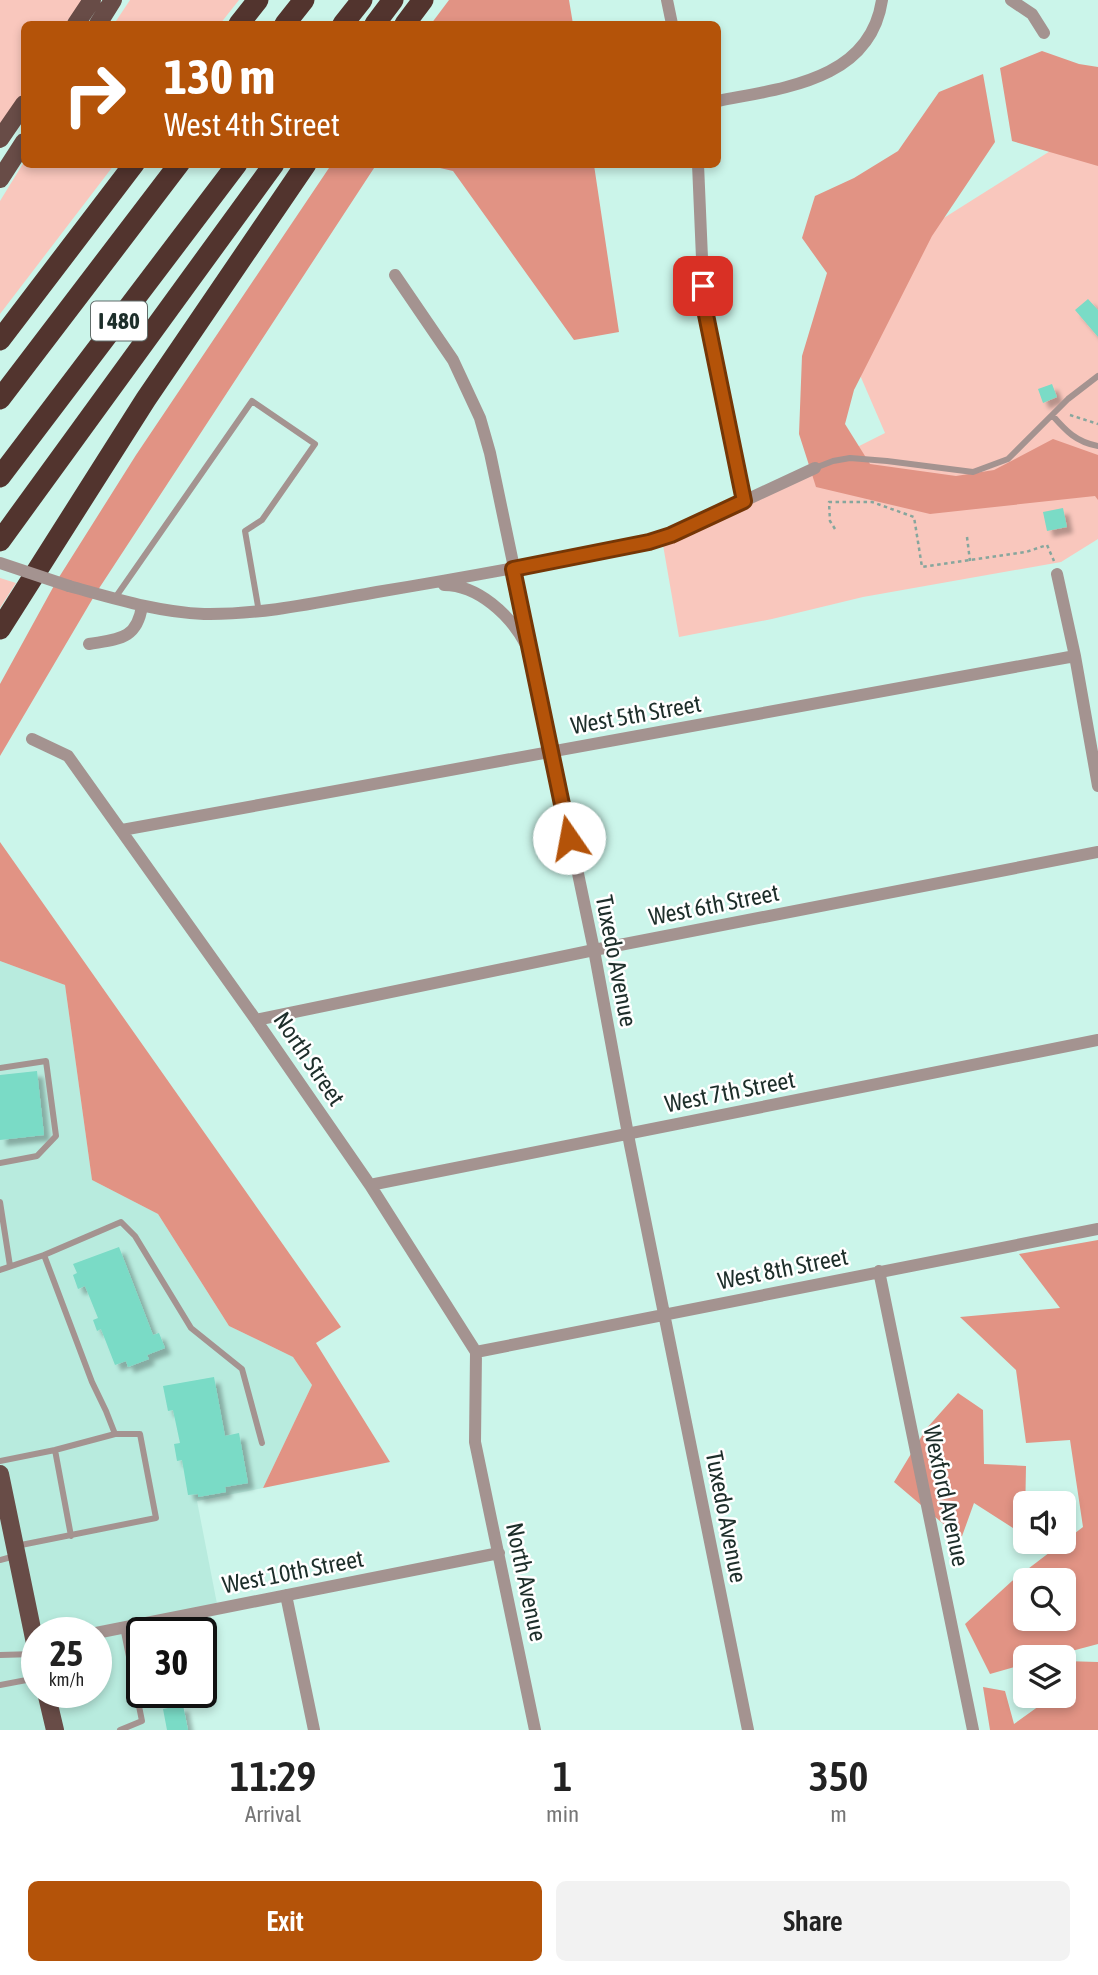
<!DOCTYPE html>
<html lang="en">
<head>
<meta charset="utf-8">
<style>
	:root { --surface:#fff; --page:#f2f2f2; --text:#222; --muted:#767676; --accent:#b45309 }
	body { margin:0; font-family:"Asap Condensed",sans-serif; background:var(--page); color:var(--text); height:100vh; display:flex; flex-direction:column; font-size:26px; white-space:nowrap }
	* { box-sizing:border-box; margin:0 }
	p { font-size:23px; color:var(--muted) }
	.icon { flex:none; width:38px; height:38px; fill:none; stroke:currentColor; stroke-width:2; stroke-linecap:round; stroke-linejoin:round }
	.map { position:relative; height:1730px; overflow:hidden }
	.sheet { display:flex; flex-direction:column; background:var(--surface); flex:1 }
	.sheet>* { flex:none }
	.top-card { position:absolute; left:21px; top:21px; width:700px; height:147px; border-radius:10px; box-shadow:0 4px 10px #0003; background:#b45309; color:#fff; overflow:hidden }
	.tools { position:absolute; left:1013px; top:1491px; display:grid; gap:14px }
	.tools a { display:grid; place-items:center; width:63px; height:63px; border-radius:10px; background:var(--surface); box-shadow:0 4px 10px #0003; font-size:35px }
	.speed { position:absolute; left:21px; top:1617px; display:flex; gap:14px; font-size:35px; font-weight:700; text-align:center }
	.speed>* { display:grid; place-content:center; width:91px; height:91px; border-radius:50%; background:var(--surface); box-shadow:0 4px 10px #0003; line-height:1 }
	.speed small { font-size:18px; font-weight:400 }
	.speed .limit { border:4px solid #111; border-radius:10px; background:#fff; color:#111 }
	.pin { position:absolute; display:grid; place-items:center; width:60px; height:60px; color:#fff; margin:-30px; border-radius:14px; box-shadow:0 4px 10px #0006 }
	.me { position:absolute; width:77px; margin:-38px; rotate:348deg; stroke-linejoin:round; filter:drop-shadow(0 0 5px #0008) }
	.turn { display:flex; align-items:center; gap:24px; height:147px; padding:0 28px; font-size:32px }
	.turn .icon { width:91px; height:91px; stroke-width:2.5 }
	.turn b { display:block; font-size:49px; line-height:60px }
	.eta { display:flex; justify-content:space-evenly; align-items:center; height:119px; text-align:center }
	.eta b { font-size:42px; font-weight:600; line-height:49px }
	.button { display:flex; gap:14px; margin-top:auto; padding:14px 28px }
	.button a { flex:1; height:80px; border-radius:10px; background:var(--accent); color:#fff; font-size:28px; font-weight:600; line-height:80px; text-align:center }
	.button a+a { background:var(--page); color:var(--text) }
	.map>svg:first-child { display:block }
	.built { fill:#b8ebde; fill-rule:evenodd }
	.green { fill:#f9c7bd }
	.forest { fill:#e19384; fill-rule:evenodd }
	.building { fill:#7adbc6; filter:url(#shadow) }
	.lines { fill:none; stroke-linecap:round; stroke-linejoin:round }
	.path { stroke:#86a69d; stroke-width:2.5; stroke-dasharray:3.5 3.5; stroke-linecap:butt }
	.service { stroke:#a49390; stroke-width:6 }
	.minor { stroke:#a49390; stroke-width:12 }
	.primary { stroke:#684c47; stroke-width:18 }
	.motorway { stroke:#52342e; stroke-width:21 }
	.minor-bridge { stroke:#a49390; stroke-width:12 }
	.route-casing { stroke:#753606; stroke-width:18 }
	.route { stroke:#b45309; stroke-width:12 }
	.labels { text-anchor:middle; stroke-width:5; stroke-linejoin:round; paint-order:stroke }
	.shield { fill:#fff; stroke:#616d6a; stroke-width:2 }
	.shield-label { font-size:23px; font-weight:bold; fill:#1d2e2a }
	.street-label { font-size:24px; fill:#1d2e2a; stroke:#fff }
</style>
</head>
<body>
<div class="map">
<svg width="1098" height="1730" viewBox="0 0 1098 1730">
	<defs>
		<filter id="shadow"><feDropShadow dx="6" dy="6" stdDeviation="2" flood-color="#0004"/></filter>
	</defs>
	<rect width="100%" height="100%" fill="#cbf5ea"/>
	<path class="built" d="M0,961L65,985L92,1180L158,1214L229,1326L293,1357L312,1385L263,1488L197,1501L218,1609L164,1620L167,1633H142V1692H180L187,1730H0ZM37,1633H96V1692H37Z"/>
	<path class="green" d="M0,0H92L76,24H24V104L0,139Z
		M130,0H239L220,24H114Z
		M1098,121V539L1061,562L863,597L772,619L679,637L663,545L885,433L847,345L920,233Z
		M24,162V164L114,165L0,314V201Z
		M0,578L16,583L0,608Z"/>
	<path class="forest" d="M449,0H569L573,24H431Z
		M1042,51L1079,64L1098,67V166L1012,141L1000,68Z
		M983,74L995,142L932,236L854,390L845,424L870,464L956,476L994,470L1053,439L1098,455V500L1095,496L930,514L816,487L799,434L802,356L827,273L802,238L815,196L854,178L898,151L939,92Z
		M331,165H376L96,593L0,756V684L56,582L136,455Z
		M427,165H594L619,332L574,340L453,171Z
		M0,842L341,1327L316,1343L390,1462L263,1488L312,1385L293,1357L229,1326L158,1214L92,1180L65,985L0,961Z
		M1098,1240V1644L1049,1657H1026L1025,1664L990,1674L965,1624L1012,1581L1083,1527L1070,1440L1026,1443L1016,1370L960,1317L1060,1308L1019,1254ZM1064,1580V1619H1026V1580Z
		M958,1393L983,1410L984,1464L1026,1466L1025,1520L1013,1528L974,1503L961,1539L894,1482L926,1429Z
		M1064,1661L1098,1662V1730H990L983,1687L1005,1691L1014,1724L1053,1696H1064Z"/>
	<path class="building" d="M1088,299L1098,310V337L1075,310Z
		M1052,384L1057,397L1043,403L1038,389Z
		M1063,508L1067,527L1047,531L1043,512Z
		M37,1071L44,1135L0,1140V1075Z
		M119,1247L153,1335L159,1333L165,1348L147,1355L149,1359L128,1367L126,1361L115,1365L101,1329L97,1331L93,1320L98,1318L85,1286L78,1289L73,1275L77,1273L73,1264Z
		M214,1377L225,1436L239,1433L248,1483L225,1487L226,1492L198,1497V1494L188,1495L182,1460L177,1461L174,1444L180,1443L173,1410L168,1411L163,1386Z
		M183,1705L188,1730H167L163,1709Z"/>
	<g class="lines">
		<path class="path" d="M1070,415L1098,424
			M835,529L830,521L829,502H872L914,517L922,567L1026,552L1047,545L1054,561
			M967,537L970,561"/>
		<path class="service" d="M1052,415C1066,431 1076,442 1098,446
			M815,468L833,461L850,458L887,461L973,472L1008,459L1068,399L1098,376
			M115,598L252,401L315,444L262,520L245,531L259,612
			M0,1068L46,1061L56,1136L37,1156L0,1163
			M0,1202L10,1266
			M44,1255L121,1222L135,1236L191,1328L242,1369L262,1443
			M0,1270L44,1255L92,1382L106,1411L115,1434L55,1450L0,1461
			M55,1450L71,1536
			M16,1546L156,1518L140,1434H115
			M0,1560L15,1556
			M0,1655L35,1654
			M0,1685L37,1678
			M120,1730L142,1721L123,1627"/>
		<path class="minor" d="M667,0L672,24
			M1011,0L1032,14L1044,33
			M718,101C782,88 870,81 882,0
			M698,164L704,305L744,501
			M395,275L453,360L480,418L490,453L594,950L630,1145L748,1730
			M1057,574L1075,656L1098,786
			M444,585C478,585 510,615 525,643
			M69,586C113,598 157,612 204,614C262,615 320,602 377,592C468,577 559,560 649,542L671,535L815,468
			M89,644C118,639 137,640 142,606
			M32,739L68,756L256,1020L370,1185L476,1352L475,1442L535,1730
			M122,830L1075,656
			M256,1020L594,950L1098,852
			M370,1185L1098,1040
			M879,1271L973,1730
			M476,1352L1098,1229
			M286,1595L314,1730
			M96,1633L499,1553"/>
		<path class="primary" d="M76,24L92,0
			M98,24L113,0
			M0,139L24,104
			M0,179L24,142
			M0,1474L37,1653
			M46,1692L55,1730"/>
		<path class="motorway" d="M239,24L258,0
			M285,24L304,0
			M343,24L362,0
			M375,24L393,0
			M405,24L423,0
			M0,340L134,164
			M0,399L179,164
			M0,477L237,164
			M0,541L274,164
			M0,629L146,399L306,164"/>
		<path class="minor-bridge" d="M0,563L69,586"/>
	</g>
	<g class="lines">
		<g class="route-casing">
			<path id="route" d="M569,838L513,569L649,542L671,535L744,501L704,305L703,286"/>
		</g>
		<use href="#route" class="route"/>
	</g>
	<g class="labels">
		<rect class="shield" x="91" y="301.5" width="56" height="39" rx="5"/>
		<g class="shield-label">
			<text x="119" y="329">I 480</text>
		</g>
		<g class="street-label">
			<text transform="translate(636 715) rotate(-10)" y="8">West 5th Street</text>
			<text transform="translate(714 905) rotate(-11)" y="8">West 6th Street</text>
			<text transform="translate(616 961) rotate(79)" y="8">Tuxedo Avenue</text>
			<text transform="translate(309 1059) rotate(56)" y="8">North Street</text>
			<text transform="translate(730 1092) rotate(-11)" y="8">West 7th Street</text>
			<text transform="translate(783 1269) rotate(-11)" y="8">West 8th Street</text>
			<text transform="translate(946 1496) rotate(78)" y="8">Wexford Avenue</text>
			<text transform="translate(726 1517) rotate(79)" y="8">Tuxedo Avenue</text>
			<text transform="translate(293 1572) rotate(-11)" y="8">West 10th Street</text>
			<text transform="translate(526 1582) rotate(78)" y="8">North Avenue</text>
		</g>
	</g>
</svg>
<div class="tools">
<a><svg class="icon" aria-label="sound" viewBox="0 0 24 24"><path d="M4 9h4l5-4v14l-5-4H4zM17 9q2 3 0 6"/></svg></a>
<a><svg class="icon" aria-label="search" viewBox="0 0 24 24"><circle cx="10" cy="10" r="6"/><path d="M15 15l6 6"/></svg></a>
<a><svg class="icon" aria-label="layers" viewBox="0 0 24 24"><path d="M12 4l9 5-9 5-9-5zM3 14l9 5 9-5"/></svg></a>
</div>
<div class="speed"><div>25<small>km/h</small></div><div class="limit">30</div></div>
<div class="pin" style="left:703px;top:286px;background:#d93025"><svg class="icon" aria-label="arrive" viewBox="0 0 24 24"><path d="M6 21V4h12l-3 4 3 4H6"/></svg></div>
<svg class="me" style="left:569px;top:838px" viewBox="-20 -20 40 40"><circle r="19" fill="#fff"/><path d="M0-13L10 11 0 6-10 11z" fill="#b45309"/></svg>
<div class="top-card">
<div class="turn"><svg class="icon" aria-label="right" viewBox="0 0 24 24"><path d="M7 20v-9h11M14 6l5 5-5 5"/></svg><div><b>130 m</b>West 4th Street</div></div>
</div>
</div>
<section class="sheet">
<div class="eta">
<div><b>11:29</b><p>Arrival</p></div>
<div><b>1</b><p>min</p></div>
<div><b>350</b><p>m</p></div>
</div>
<div class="button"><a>Exit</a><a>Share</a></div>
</section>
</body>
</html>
